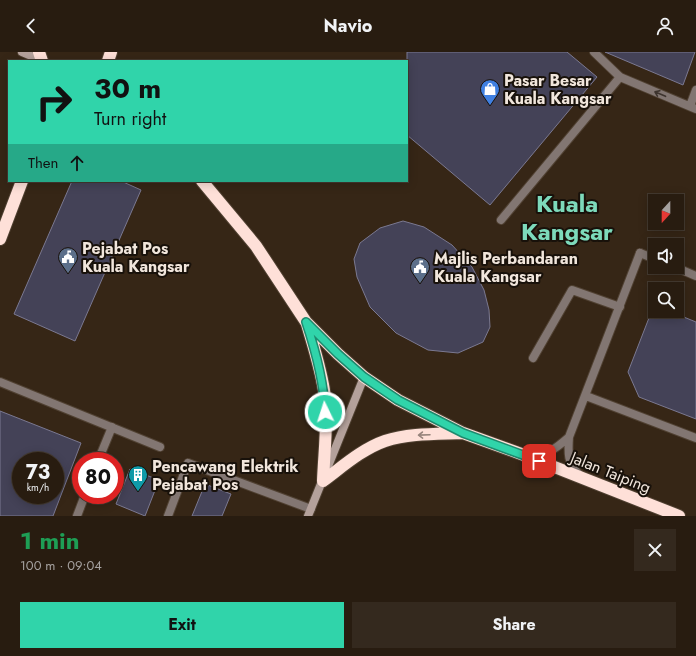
<!DOCTYPE html>
<html lang="en">
<head>
<meta charset="utf-8">
<style>
	:root { --surface:#281c10; --page:#34291e; --text:#f1f3f6; --muted:#a5a19f; --line:#443a30; --accent:#30d4aa }
	body { margin:0; font-family:Jost,sans-serif; background:var(--page); color:var(--text); height:100vh; display:flex; flex-direction:column; font-size:15px; white-space:nowrap }
	* { box-sizing:border-box; margin:0 }
	p { font-size:13px; color:var(--muted) }
	.icon { flex:none; width:22px; height:22px; fill:none; stroke:currentColor; stroke-width:2; stroke-linecap:round; stroke-linejoin:round }
	.map { position:relative; height:464px; overflow:hidden }
	.sheet { display:flex; flex-direction:column; background:var(--surface); flex:1 }
	.sheet>* { flex:none }
	.hud { position:absolute; left:8px; top:8px; width:400px; height:122px; border-radius:0px; box-shadow:0 2px 10px #0003,0 0 0 1px var(--line); background:#30d4aa; color:#111; overflow:hidden }
	.needle { width:26px; rotate:201deg }
	.tools { position:absolute; left:648px; top:142px; display:grid; gap:8px }
	.tools a { display:grid; place-items:center; width:36px; height:36px; border-radius:0px; background:var(--surface); box-shadow:0 2px 10px #0003,0 0 0 1px var(--line); font-size:20px }
	.speed { position:absolute; left:12px; top:400px; display:flex; gap:8px; font-size:20px; font-weight:700; text-align:center }
	.speed>* { display:grid; place-content:center; width:52px; height:52px; border-radius:50%; background:var(--surface); box-shadow:0 2px 10px #0003,0 0 0 1px var(--line); line-height:1 }
	.speed small { font-size:10px; font-weight:400 }
	.speed .limit { border:6px solid #d22; background:#fff; color:#111 }
	.pin { position:absolute; display:grid; place-items:center; width:34px; height:34px; color:#fff; margin:-17px; border-radius:8px; box-shadow:0 2px 6px #0006 }
	.me { position:absolute; width:44px; margin:-22px; rotate:356deg; stroke-linejoin:round; filter:drop-shadow(0 0 3px #0008) }
	.turn { display:flex; align-items:center; gap:14px; height:84px; padding:0 20px; font-size:18px }
	.turn .icon { width:52px; height:52px; stroke-width:2.5 }
	.turn b { display:block; font-size:28px; line-height:34px }
	.then { display:flex; align-items:center; height:38px; padding:0 20px; background:#0003; gap:8px; font-size:15px }
	.round { display:grid; place-items:center; flex:none; width:42px; height:42px; border-radius:0px; background:var(--page) }
	.overview { display:flex; align-items:center; justify-content:space-between; height:68px; padding:0 20px }
	h1 { font-size:24px; font-weight:700; line-height:30px; color:#1e9e55 }
	.cta { display:flex; gap:8px; margin-top:auto; padding:8px 20px }
	.cta a { flex:1; height:46px; border-radius:0px; background:var(--accent); color:#111; font-size:16px; font-weight:700; line-height:46px; text-align:center }
	.cta a+a { background:var(--page); color:var(--text) }
	header { display:flex; justify-content:space-between; align-items:center; height:52px; padding:0 20px; background:var(--surface); font-size:18px; font-weight:700 }
	.map>svg:first-child { display:block }
	.building { fill:#444257; stroke:#7b7991; fill-rule:evenodd }
	.lines { fill:none; stroke-linecap:round; stroke-linejoin:round }
	.lane-casing { stroke:#504132; stroke-width:10 }
	.street-casing { stroke:#504132; stroke-width:10 }
	.secondary-casing { stroke:#504132; stroke-width:10 }
	.highway-casing { stroke:#504132; stroke-width:14 }
	.lane { stroke:#827672; stroke-width:8 }
	.street { stroke:#827672; stroke-width:8 }
	.secondary { stroke:#b4a19b; stroke-width:8 }
	.highway { stroke:#fee0d8; stroke-width:12 }
	.oneway { stroke:#3d342e }
	.oneway2 { stroke:#96837b }
	.route-casing { stroke:#1f8a6e; stroke-width:10 }
	.route { stroke:#30d4aa; stroke-width:7 }
	.labels { text-anchor:middle; stroke-width:4; stroke-linejoin:round; paint-order:stroke }
	.poi-label { font-size:16px; font-weight:bold; fill:#f1e6dc; stroke:#18110a; text-anchor:start }
	.street-label { font-size:16px; fill:#f1e6dc; stroke:#18110a }
	.town-label { font-size:24px; font-weight:bold; fill:#7ddabb; stroke:#18110a }
</style>
</head>
<body>
<header><svg class="icon" aria-label="back" viewBox="0 0 24 24"><path d="M15 5l-7 7 7 7"/></svg>Navio<svg class="icon" aria-label="person" viewBox="0 0 24 24"><circle cx="12" cy="8" r="4"/><path d="M4 21q1-7 8-7t8 7"/></svg></header>
<div class="map">
<svg width="696" height="464" viewBox="0 0 696 464">
	<rect width="100%" height="100%" fill="#362616"/>
	<path class="building" d="M407,0H567L597,25L490,153L407,83Z
		M605,0H695L683,33Z
		M72,129H121L141,138L75,289L14,262Z
		M403,169L424,175L452,193L472,215L484,238L489,258L490,275L483,290L458,301L428,298L396,281L370,255L357,225L354,207L360,191L380,176Z
		M654,253L655,259H669L696,270V367L639,345L628,320Z
		M0,359L81,391L53,464H0ZM21,409H55V443H21Z
		M130,417L159,428L145,464L116,452Z
		M205,432L231,442L222,464H192Z"/>
	<g class="lines">
		<g class="lane-casing">
			<path id="lane" d="M501,168L620,25
				M640,201L655,207
				M675,215L696,224
				M533,306L572,238L620,255
				M0,330L160,395
				M98,409L112,375
				M77,464L85,443
				M168,464L188,411L311,457"/>
		</g>
		<g class="street-casing">
			<path id="street" d="M594,0L620,25L696,57
				M690,54L696,38
				M586,344L696,386
				M530,403C550,402 555,397 569,385
				M580,423C567,412 568,400 569,385L640,201"/>
		</g>
		<g class="secondary-casing">
			<path id="secondary" d="M22,0L41,8
				M308,464L364,325"/>
		</g>
		<g class="highway-casing">
			<path id="highway" d="M39,0L42,9
				M108,9L111,0
				M202,129L256,194L306,270L338,302L364,325L398,348L463,381L524,403L679,464
				M0,187L22,129
				M307,272C314,296 322,320 325,345C328,372 324,401 323,429
				M323,429C342,415 362,397 385,389C409,381 437,382 462,381"/>
		</g>
		<use href="#lane" class="lane"/>
		<use href="#street" class="street"/>
		<use href="#secondary" class="secondary"/>
		<use href="#highway" class="highway"/>
	</g>
	<defs><path id="oneway-shaft" d="M-6 0H5M1.5-3L5.5 0L1.5 3" fill="none" stroke-width="1.6" stroke-linecap="round" stroke-linejoin="round"/></defs>
	<use class="oneway" href="#oneway-shaft" transform="translate(660 42) rotate(-157)"/>
	<use class="oneway2" href="#oneway-shaft" transform="translate(424 383) rotate(178)"/>
	<g class="lines">
		<g class="route-casing">
			<path id="route" d="M325,360C324,329 316,300 306,270L338,302L364,325L398,348L463,381L539,409"/>
		</g>
		<use href="#route" class="route"/>
	</g>
	<defs>
		<g id="shop-pin" transform="scale(1)"><path d="M0 17L-7.5 6A9.5 9.5 0 1 1 7.5 6Z" fill="#3f7fe0" stroke="#18110a"/><path d="M-5-2.5h2.3a2.7 3.5 0 0 1 5.4 0H5L5.5 6h-11ZM-1.5-2.5h3a1.5 2.3 0 0 0-3 0Z" fill="#fff"/></g>
		<g id="civic-pin" transform="scale(1)"><path d="M0 17L-7.5 6A9.5 9.5 0 1 1 7.5 6Z" fill="#5c6f8a" stroke="#18110a"/><path d="M-.6-6.5H3V-4.5H.6V-3L4-1V1h2V6H-6V1h2V-1L-.6-3ZM-1.2 2.5V6h2.4V2.5Z" fill="#fff"/></g>
		<g id="building-pin" transform="scale(1)"><path d="M0 17L-7.5 6A9.5 9.5 0 1 1 7.5 6Z" fill="#0f9aa8" stroke="#18110a"/><path d="M-4-6H4V6H1V3H-1V6H-4ZM-2.5-4.3h1.7v1.8h-1.7ZM.8-4.3h1.7v1.8H.8ZM-2.5-1h1.7V.8h-1.7ZM.8-1h1.7V.8H.8Z" fill="#fff"/></g>
	</defs>
	<g fill-rule="evenodd">
		<use href="#shop-pin" x="490" y="37"/>
		<use href="#civic-pin" x="68" y="205"/>
		<use href="#civic-pin" x="420" y="215"/>
		<use href="#building-pin" x="138" y="423"/>
	</g>
	<g class="labels">
		<g class="poi-label">
			<text x="504" y="34">Pasar Besar<tspan x="504" dy="18">Kuala Kangsar</tspan></text>
			<text x="82" y="202">Pejabat Pos<tspan x="82" dy="18">Kuala Kangsar</tspan></text>
			<text x="434" y="212">Majlis Perbandaran<tspan x="434" dy="18">Kuala Kangsar</tspan></text>
			<text x="152" y="420">Pencawang Elektrik<tspan x="152" dy="18">Pejabat Pos</tspan></text>
		</g>
		<g class="street-label">
			<text transform="translate(611 420) rotate(22)" y="6">Jalan Taiping</text>
		</g>
		<g class="town-label">
			<text x="567" y="160">Kuala<tspan x="567" dy="28">Kangsar</tspan></text>
		</g>
	</g>
</svg>
<div class="tools">
<a><svg class="needle" viewBox="-14 -14 28 28"><path d="M0-13l5 13h-10z" fill="#e53935"/><path d="M0 13l5-13h-10z" fill="#a5a19f"/></svg></a>
<a><svg class="icon" aria-label="sound" viewBox="0 0 24 24"><path d="M4 9h4l5-4v14l-5-4H4zM17 9q2 3 0 6"/></svg></a>
<a><svg class="icon" aria-label="search" viewBox="0 0 24 24"><circle cx="10" cy="10" r="6"/><path d="M15 15l6 6"/></svg></a>
</div>
<div class="speed"><div>73<small>km/h</small></div><div class="limit">80</div></div>
<div class="pin" style="left:539px;top:409px;background:#d93025"><svg class="icon" aria-label="arrive" viewBox="0 0 24 24"><path d="M6 21V4h12l-3 4 3 4H6"/></svg></div>
<svg class="me" style="left:325px;top:360px" viewBox="-20 -20 40 40"><circle r="17" fill="#30d4aa" stroke="#fff" stroke-width="3"/><path d="M0-11L8 9 0 5-8 9z" fill="#fff"/></svg>
<div class="hud">
<div class="turn"><svg class="icon" aria-label="right" viewBox="0 0 24 24"><path d="M7 20v-9h11M14 6l5 5-5 5"/></svg><div><b>30 m</b>Turn right</div></div>
<div class="then">Then<svg class="icon" aria-label="ahead" viewBox="0 0 24 24"><path d="M12 20V5M6 11l6-6 6 6"/></svg></div>
</div>
</div>
<section class="sheet">
<div class="overview"><div><h1>1 min</h1><p>100 m · 09:04</p></div><a class="round"><svg class="icon" aria-label="close" viewBox="0 0 24 24"><path d="M6 6l12 12M18 6L6 18"/></svg></a></div>
<div class="cta"><a>Exit</a><a>Share</a></div>
</section>
</body>
</html>
